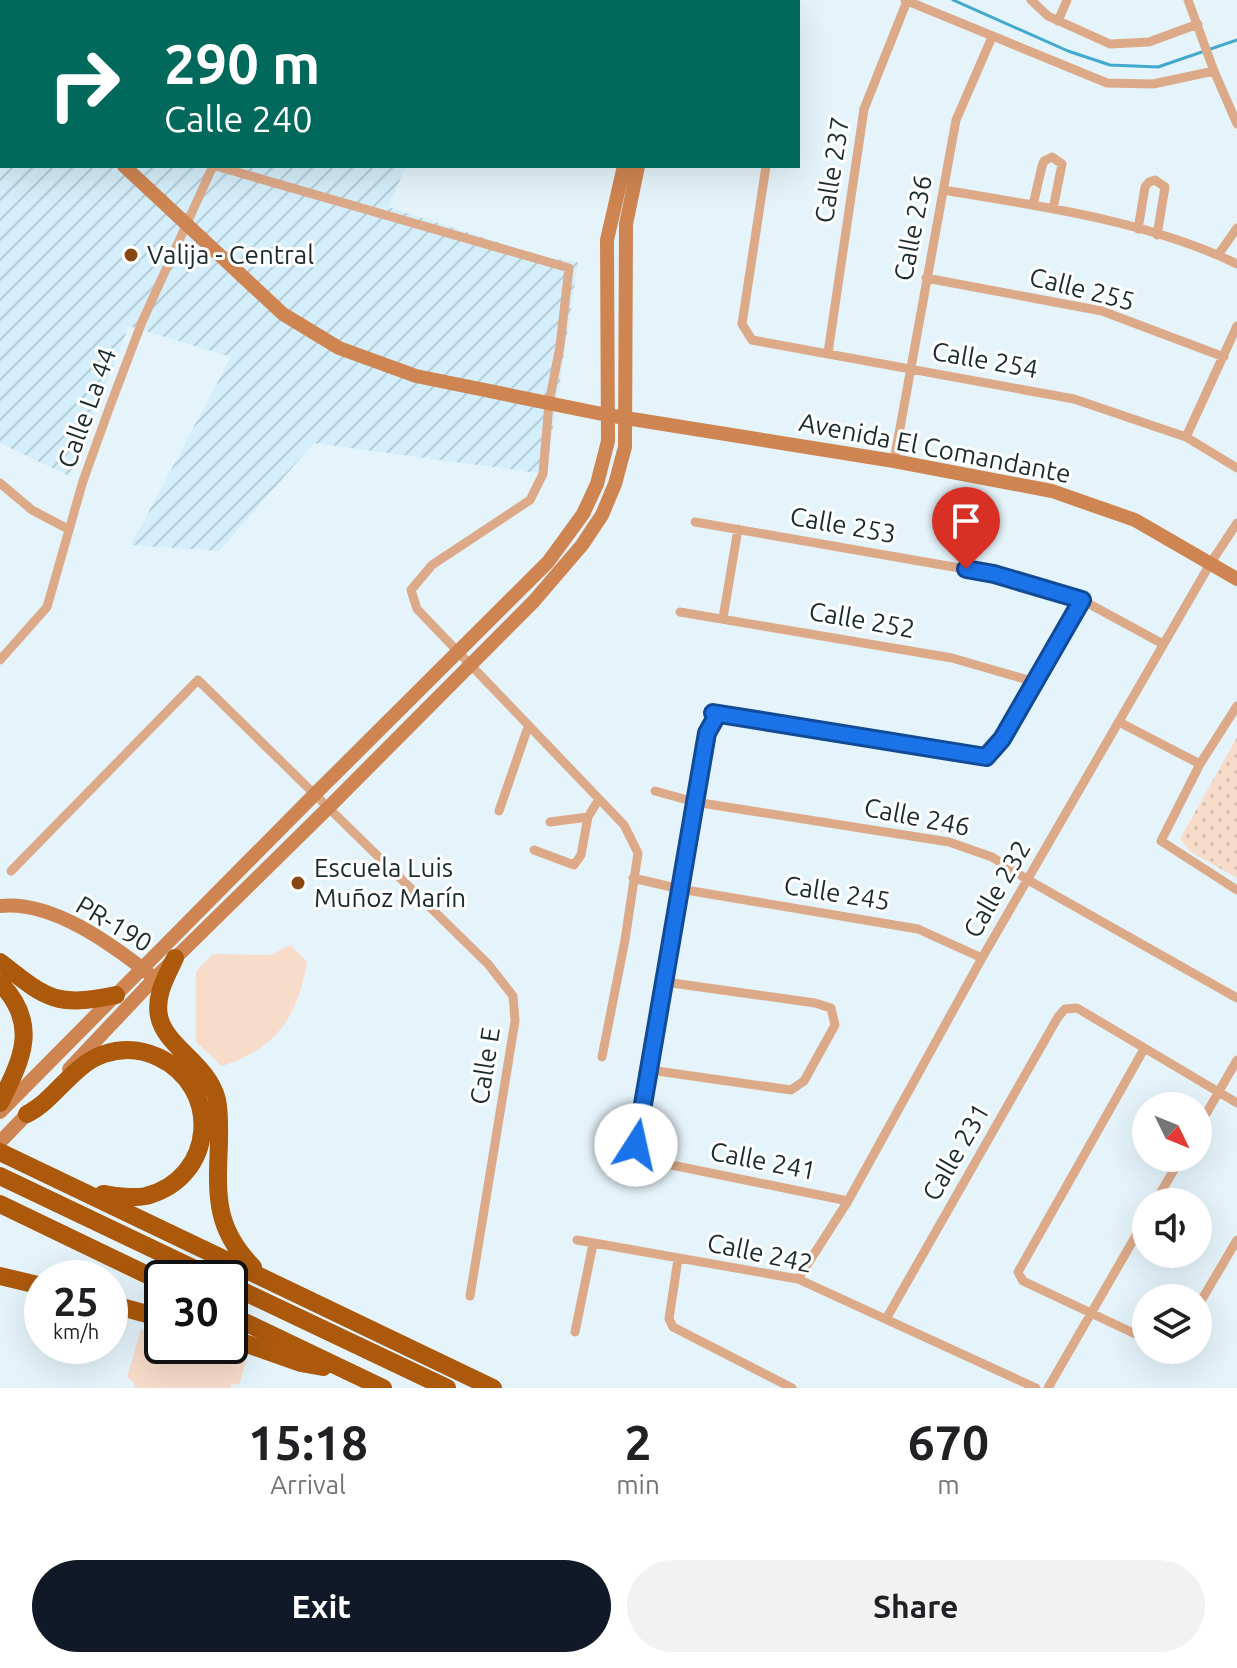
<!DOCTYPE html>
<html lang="en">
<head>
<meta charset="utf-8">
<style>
	:root { --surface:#fff; --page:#f2f2f2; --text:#202124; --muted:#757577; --accent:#111827 }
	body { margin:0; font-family:Ubuntu,sans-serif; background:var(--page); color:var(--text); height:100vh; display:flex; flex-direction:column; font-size:30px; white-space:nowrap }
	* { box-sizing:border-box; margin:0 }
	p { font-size:26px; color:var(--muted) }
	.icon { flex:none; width:44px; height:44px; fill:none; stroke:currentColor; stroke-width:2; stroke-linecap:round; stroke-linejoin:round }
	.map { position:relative; height:1388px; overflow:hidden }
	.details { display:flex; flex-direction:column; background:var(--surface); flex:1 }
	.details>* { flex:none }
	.hud { position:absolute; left:0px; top:0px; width:800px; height:168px; box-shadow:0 8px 32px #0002; background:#00695c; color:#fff; overflow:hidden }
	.needle { width:52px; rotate:133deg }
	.tools { position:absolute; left:1132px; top:1092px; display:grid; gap:16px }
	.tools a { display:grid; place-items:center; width:80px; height:80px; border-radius:50%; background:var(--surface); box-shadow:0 8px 32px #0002; font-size:40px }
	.speed { position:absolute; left:24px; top:1260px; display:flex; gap:16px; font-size:40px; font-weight:700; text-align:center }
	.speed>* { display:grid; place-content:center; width:104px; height:104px; border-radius:50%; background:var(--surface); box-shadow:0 8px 32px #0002; line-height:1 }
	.speed small { font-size:20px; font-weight:400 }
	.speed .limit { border:4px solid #111; border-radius:12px; background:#fff; color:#111 }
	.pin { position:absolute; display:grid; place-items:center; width:68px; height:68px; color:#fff; margin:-82px -34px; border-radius:50% 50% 50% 0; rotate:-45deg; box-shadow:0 0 8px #0007 }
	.pin .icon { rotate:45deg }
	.me { position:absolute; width:88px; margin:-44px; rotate:10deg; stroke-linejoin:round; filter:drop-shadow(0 0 6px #0008) }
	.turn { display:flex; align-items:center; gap:28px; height:168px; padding:0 32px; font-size:36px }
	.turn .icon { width:104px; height:104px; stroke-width:2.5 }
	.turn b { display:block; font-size:56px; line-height:68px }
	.eta { display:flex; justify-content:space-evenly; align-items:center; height:136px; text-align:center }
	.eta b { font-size:48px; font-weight:700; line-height:56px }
	.primary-button { display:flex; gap:16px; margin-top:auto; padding:16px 32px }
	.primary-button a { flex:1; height:92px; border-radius:48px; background:var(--accent); color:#fff; font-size:32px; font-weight:700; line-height:92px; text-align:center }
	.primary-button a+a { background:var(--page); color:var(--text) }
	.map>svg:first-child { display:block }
	.industrial { fill:url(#industrial-furrows) }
	.grass { fill:url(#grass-dots) }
	.pitch { fill:#f8dcca }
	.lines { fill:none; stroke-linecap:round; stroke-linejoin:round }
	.stream { stroke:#42a9cc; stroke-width:3 }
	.street { stroke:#ddaa89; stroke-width:9 }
	.secondary { stroke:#cf8551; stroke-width:14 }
	.highway { stroke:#ac590c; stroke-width:18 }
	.route-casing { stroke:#114b97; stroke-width:20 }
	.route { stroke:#1a73e8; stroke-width:14 }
	.poi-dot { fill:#884711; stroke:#fff; stroke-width:3 }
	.labels { text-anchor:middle; stroke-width:6; stroke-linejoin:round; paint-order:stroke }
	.street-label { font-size:26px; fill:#1c2b30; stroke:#fff }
	.poi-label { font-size:26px; fill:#1c2b30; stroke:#fff; text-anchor:start }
</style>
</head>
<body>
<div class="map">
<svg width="1237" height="1388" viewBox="0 0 1237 1388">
	<defs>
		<pattern id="industrial-furrows" width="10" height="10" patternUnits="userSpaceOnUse" patternTransform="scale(2)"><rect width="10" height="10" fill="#d4effb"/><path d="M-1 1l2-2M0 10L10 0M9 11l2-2" fill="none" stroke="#b5cdd7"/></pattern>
		<pattern id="grass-dots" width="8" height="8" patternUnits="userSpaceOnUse" patternTransform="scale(2)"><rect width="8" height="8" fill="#f8dcca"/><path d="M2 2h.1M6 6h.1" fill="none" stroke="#d4bdae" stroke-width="1.8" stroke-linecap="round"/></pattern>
	</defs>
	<rect width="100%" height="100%" fill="#e5f4fb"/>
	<path class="industrial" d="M131,0H483L130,2Z
		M0,53L2,166H406L388,207L544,257L578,262L546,474L314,443L219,551L131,545L231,357L129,326L69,476L0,443Z"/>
	<path class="grass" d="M1237,737V878L1191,852L1180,839Z"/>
	<path class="pitch" d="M290,945L307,961C298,1017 277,1048 222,1066L196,1042V971L213,954L270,955Z
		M141,1330L162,1336V1346H194L246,1361L239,1385L232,1383L230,1388H135L133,1382L127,1377Z"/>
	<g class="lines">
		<path class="stream" d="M953,0L1068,51L1110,65L1158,67L1237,40"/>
		<path class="street" d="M905,0L1107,83L1153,84L1214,71
			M1031,0L1048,16L1110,44L1149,42L1198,24
			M1188,0L1214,71L1237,124
			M791,2V0
			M1058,21L1067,0
			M216,166L569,268L560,346L549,403L543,474L530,500L432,565L411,590L417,609L624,825L638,853L625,940L602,1057
			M766,166L742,324L752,340L1074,399L1186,437L1237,468
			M943,190C1039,206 1149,221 1237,264
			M1033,205L1042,166L1044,161L1052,157L1062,164L1053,209
			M1138,229L1145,187L1149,182L1155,180L1165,187L1157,235
			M1218,255L1237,228
			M926,278L1102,311L1224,357
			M828,353L864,109L907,1
			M1186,437L1237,326
			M894,461L956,120L992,37
			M0,483L32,510L68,529
			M695,522L994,574L1082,600L1163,644
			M680,612L952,658L1035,682
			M723,618L738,529
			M0,660L47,607L83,481L110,406L142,322L213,166
			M1237,706L1200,764L1161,841L1237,890
			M1119,722L1200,764
			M655,791L695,802L949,842L992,857L1028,880L1237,998
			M499,811L528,727
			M550,822L588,817
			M534,850L574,865L581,855L588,817L599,799
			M11,871L198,680L488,964L513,996L515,1021L470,1296
			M633,878L680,889L918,929L982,958
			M1144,1049L1018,1272L1023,1281L1146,1339
			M650,1070L791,1090L804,1081L835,1025L831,1008L815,1003L665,982
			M1198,1128L1237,1060
			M848,1201L647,1160L639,1154L636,1145L707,733L716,717L713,713L986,757L1002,739L1082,600
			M1155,1202L1181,1158
			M577,1240L798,1279L1036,1388
			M678,1259L669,1319L673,1327L792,1388
			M798,1279L848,1201L982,958L1210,564L1237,523
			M1198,1306L1237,1240
			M886,1319L1058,1017L1065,1009L1077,1008L1237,1103
			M575,1332L593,1244
			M1048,1388L1146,1218"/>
		<path class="secondary" d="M0,49L2,51
			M124,166L283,314L339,348L416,376L607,415L894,461L1052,491L1135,520L1237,579
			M0,906C51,900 110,943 148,973
			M69,1069L155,978L329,807L534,601L582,545L602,515L615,484L625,447L626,224L638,166
			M0,1112L315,794L548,562L583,514L597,484L608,441L607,240L624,166
			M0,1142L33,1108"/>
		<path class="highway" d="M175,958C166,977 155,995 159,1016C165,1047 208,1063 217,1100C220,1115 219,1128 219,1143C217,1194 214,1228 253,1267
			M0,962C46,998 55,1008 116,995
			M0,983C40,1024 22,1059 0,1103
			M27,1114C55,1100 73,1064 104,1054C122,1048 141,1049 158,1057C222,1087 216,1178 146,1196C131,1199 117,1196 103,1194
			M0,1152L493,1388
			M0,1176L214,1278
			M0,1204L162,1282
			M0,1276L42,1286
			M230,1285L447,1388
			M110,1304L162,1318
			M230,1315L383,1388
			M230,1338L301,1363L323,1367"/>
	</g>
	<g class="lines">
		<g class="route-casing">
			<path id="route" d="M636,1145L707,733L716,717L713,713L986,757L1002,739L1082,600L994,574L966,569"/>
		</g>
		<use href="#route" class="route"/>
	</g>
	<g class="poi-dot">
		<circle cx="131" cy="255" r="8"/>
		<circle cx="298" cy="883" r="8"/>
	</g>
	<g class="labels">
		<g class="street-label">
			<text transform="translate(832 170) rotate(-81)" y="9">Calle 237</text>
			<text transform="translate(913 228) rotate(-79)" y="9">Calle 236</text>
			<text transform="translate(1082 289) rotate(14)" y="9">Calle 255</text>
			<text transform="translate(985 360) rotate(10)" y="9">Calle 254</text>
			<text transform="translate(87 408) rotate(-70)" y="9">Calle La 44</text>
			<text transform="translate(935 448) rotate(11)" y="9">Avenida El Comandante</text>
			<text transform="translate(843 525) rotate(10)" y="9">Calle 253</text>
			<text transform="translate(862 620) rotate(10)" y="9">Calle 252</text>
			<text transform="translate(917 817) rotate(11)" y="9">Calle 246</text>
			<text transform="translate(997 889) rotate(-60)" y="9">Calle 232</text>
			<text transform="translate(837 893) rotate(9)" y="9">Calle 245</text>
			<text transform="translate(114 924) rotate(31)" y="9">PR-190</text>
			<text transform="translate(485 1066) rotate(-81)" y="9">Calle E</text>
			<text transform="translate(956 1152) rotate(-60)" y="9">Calle 231</text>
			<text transform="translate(763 1161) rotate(11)" y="9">Calle 241</text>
			<text transform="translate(760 1253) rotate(12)" y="9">Calle 242</text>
		</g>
		<g class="poi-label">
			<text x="147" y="264">Valija - Central</text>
			<text x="314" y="877">Escuela Luis<tspan x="314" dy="30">Muñoz Marín</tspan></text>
		</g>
	</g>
</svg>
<div class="tools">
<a><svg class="needle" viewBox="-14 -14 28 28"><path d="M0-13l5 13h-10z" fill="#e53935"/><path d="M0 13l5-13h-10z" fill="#757577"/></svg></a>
<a><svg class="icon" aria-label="sound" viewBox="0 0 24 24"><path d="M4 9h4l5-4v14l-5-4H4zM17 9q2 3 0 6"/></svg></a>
<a><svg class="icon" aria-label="layers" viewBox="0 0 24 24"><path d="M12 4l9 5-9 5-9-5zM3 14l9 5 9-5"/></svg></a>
</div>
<div class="speed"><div>25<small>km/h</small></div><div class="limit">30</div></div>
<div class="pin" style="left:966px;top:569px;background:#d93025"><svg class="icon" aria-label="arrive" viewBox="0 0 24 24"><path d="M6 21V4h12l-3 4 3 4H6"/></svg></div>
<svg class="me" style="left:636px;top:1145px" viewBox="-20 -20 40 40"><circle r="19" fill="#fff"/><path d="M0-13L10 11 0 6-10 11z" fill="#1a73e8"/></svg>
<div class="hud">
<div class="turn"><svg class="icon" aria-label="right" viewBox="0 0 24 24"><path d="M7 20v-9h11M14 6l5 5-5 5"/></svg><div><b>290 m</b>Calle 240</div></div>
</div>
</div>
<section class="details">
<div class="eta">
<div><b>15:18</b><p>Arrival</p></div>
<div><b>2</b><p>min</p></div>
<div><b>670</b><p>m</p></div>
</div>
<div class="primary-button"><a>Exit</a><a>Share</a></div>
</section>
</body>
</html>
